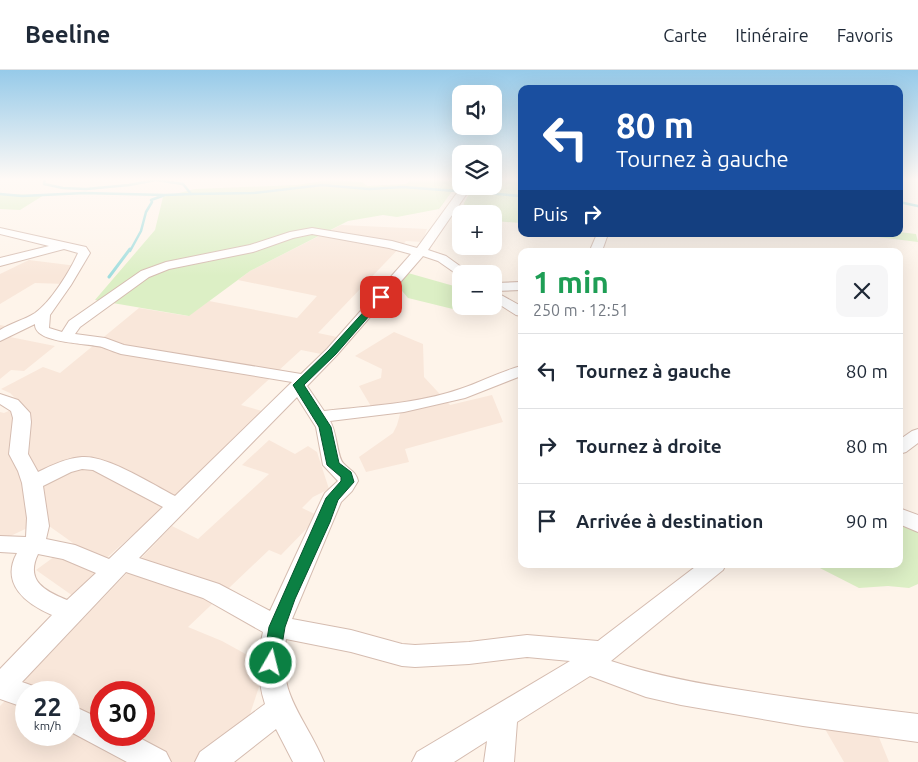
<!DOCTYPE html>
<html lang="fr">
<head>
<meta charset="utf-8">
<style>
	:root { --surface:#fff; --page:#f6f6f7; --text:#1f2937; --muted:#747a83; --line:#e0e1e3 }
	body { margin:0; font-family:Ubuntu,sans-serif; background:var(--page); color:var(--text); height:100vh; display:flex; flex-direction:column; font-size:19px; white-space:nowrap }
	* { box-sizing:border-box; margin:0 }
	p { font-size:16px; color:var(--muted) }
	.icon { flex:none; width:28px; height:28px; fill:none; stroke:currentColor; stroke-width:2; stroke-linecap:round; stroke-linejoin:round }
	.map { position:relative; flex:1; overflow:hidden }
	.sheet { position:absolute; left:518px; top:178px; width:385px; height:320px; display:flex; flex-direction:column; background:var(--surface); border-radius:10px; box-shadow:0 5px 20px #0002 }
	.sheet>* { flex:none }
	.hud { position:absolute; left:518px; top:15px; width:385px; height:152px; border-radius:10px; box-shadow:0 5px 20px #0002; background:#1a4fa0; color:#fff; overflow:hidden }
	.buttons { position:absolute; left:452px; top:15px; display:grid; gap:10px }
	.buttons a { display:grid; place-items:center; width:50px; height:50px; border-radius:10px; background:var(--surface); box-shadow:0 5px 20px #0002; font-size:25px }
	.speed { position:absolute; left:15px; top:611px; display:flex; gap:10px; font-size:25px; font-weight:700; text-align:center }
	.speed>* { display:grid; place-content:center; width:65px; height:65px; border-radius:50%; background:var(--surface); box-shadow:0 5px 20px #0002; line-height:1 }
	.speed small { font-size:12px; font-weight:400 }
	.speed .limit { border:8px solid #d22; background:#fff; color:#111 }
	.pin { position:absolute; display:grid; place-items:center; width:42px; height:42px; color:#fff; margin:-21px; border-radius:10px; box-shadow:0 2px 8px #0006 }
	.me { position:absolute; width:55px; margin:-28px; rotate:8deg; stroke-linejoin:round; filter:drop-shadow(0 0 4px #0008) }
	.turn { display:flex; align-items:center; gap:18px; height:105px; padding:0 15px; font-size:22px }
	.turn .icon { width:65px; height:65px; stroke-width:2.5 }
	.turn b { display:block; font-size:35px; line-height:42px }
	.then { display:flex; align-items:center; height:48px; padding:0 15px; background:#0003; gap:10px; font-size:19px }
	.round { display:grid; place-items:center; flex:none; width:52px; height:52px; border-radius:10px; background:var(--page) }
	.overview { display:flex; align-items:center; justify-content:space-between; height:85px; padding:0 15px }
	h1 { font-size:30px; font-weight:600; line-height:38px; color:#1e9e55 }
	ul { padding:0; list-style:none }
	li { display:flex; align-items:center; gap:15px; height:75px; padding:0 15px; border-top:1px solid var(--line) }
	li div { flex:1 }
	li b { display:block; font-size:19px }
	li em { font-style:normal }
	header { display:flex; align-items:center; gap:30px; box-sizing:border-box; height:70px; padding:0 25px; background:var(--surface); border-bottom:1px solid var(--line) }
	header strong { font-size:24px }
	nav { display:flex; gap:28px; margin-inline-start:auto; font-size:18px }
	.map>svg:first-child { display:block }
	.residential { fill:#f9e7da; fill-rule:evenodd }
	.green { fill:#dcefc5 }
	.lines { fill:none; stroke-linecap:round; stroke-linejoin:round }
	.stream-far1 { stroke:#a0ddde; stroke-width:2.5 }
	.stream { stroke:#a0ddde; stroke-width:3 }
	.minor-casing { stroke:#d5bcb0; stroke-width:2 }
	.minor { fill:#fff; fill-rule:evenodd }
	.route { fill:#0b8043; stroke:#07532c }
</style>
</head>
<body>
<header>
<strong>Beeline</strong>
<nav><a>Carte</a><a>Itinéraire</a><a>Favoris</a></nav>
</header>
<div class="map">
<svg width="918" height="692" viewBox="0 0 918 692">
	<rect width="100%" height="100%" fill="#fef4ea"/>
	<path class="residential" d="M341,155L427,159L422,172L406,171L318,263L337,267L321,284L301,280L241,335L262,341L199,406L93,500L98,503L73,526L36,500L73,473L42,451L0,471V342L4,343L22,335L10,323L1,319L43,297L60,303L139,238L188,246L209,231L297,248L317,226L238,210L250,201Z
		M29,190L77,196L66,214L35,213L0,234V204Z
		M0,255L16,258L5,266L55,276L24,301L11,300L0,309Z
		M394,262L423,274L424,307L450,335L492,325L503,352L405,379L409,392L366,402L359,387L393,363L397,355L402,337L372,338L359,316L381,308L382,299L355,286Z
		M269,370L295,384L308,376L317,382L329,419L313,427L302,438L319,446L281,485L269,480L188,557L222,571L271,598L260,614L234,692H0V636L172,456L198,469L269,404L242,395ZM26,622H69V665H26ZM101,622H144V665H101Z
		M825,659L876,660L889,692H844Z"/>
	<path class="green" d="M412,109L459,112L439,139L397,147L383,145L348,151L250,201L189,246L95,230L155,160L163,127L195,119L297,115L329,110L362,112L367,116L406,114Z
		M494,109H521L519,119H521V153L494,151V144H466L464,133L474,116H494Z
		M0,124L44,125L20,140L0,139Z
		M899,162L916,164L918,172L854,164H899Z
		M408,203L461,218V236H466L461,241L408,228L398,216Z
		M899,447L918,454V514L909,518L888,516L859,518L812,494H899Z"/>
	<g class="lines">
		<path class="stream-far1" d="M45,109L44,114L63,118L86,119L129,115L156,110L183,114L191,124L253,123L322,115L369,119L403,117L456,121
			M471,122L521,126
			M0,124L22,126L84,123L165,125
			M899,132L918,136
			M130,181L141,161L146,142L152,132L151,130L165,125L191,124"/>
		<path class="stream" d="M109,207L130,179"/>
		<g class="minor-casing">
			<path id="minor" d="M462,116H472L428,180L446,186L471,204H461V207L438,191L423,186L337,285L307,316L324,341C368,336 417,334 460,319C481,312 499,302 521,296V306L465,328L404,342L330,351C337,362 337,386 343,393C349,400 356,401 358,411L352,421L341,432L292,549L351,560L402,574L415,575L469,572L527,565L598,571L699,494H726L723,500L611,591C656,606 701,614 748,621C805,630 861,637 918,644V672L803,656L681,635L646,627L590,606L517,652L514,692H484L487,671L454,692H412L417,682L570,591L527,587L469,594L415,597L402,596L351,582L286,569C276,625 305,646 324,692H293L276,659L234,692H195L200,682L265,634C257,609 257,587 263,562L203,528L126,502L22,612L36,617L38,622H26V638L0,629V599L52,545C26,534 0,514 17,483L0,482V466L26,467L27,448L22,413L18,401L9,384L13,348L11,341L0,334V324L18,330L30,343L31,352L28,384L38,402C52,395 67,388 82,387C107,385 152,414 175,426L292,312L121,284C114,282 108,279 102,277C88,273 34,274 35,254L0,271V260C11,253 24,250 35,243C51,232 70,201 78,183L64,179L0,196V188L49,176L0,164V158L86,177L90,183L71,215L50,245L49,258L62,262L69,251L141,201L166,192L250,175L290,162L312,158L392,171L417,178ZM312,164L389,178L411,184L327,279L301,304L124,275L105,268L75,264L80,257L149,207L169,199L253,182L293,168ZM297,327L316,357L323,395L338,411L325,423L321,431L270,541L219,514L139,488ZM82,399L93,400L163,437L109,489L75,475L46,469L49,456L43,416L71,402ZM38,484L63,489L96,503L67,530C45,521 25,511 38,484Z
				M597,164H608L603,178L604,181H592L591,178Z
				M521,212V220L494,221V213Z
				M494,221L521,236V246L516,245L494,231Z
				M918,359V373L906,382L899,384V370L912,361Z
				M899,438L918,445V462L899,454Z
				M69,634L101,649V665H134L166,682L171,692H127L69,661Z"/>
		</g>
		<use href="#minor" class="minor"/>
	</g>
	<linearGradient id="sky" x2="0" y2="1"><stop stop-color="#96cae9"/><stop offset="0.53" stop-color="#fffaf6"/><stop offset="1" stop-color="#fffaf6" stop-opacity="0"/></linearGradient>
	<rect width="918" height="206" fill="url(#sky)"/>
	<path class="route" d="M381,225L386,227L384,229L336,284L304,315L331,357L339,393L351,402L354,412L338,430L330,452L295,529L285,557L279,593L277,598L271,600L265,598L263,593L269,557L326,428L341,411V407L327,395L319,357L293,315L329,280L378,226Z"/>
</svg>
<div class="buttons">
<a><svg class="icon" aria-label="sound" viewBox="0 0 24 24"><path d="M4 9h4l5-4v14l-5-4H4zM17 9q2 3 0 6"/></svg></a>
<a><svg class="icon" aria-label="layers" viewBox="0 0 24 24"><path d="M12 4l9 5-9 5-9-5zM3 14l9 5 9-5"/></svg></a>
<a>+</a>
<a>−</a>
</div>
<div class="speed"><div>22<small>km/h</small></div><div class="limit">30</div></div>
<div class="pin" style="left:381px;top:227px;background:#d93025"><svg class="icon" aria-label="arrive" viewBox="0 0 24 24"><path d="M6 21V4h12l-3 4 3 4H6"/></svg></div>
<svg class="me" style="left:271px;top:593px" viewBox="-20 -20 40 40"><circle r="17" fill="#0b8043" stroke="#fff" stroke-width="3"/><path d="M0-11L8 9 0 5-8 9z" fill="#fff"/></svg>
<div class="hud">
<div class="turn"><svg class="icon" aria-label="left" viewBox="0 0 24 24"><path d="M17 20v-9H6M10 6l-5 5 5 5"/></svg><div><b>80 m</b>Tournez à gauche</div></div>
<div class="then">Puis<svg class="icon" aria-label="right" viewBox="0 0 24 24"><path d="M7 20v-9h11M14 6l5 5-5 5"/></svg></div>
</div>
<section class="sheet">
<div class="overview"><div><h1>1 min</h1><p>250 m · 12:51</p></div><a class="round"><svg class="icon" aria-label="close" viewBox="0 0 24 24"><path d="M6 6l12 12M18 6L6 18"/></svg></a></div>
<ul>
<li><svg class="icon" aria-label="left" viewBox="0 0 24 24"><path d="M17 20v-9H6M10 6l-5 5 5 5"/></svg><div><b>Tournez à gauche</b></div><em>80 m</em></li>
<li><svg class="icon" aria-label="right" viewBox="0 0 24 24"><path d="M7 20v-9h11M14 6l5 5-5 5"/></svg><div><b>Tournez à droite</b></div><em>80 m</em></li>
<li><svg class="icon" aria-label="arrive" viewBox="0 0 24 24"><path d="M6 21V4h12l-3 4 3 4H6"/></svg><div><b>Arrivée à destination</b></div><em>90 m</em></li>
</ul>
</section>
</div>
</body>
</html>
